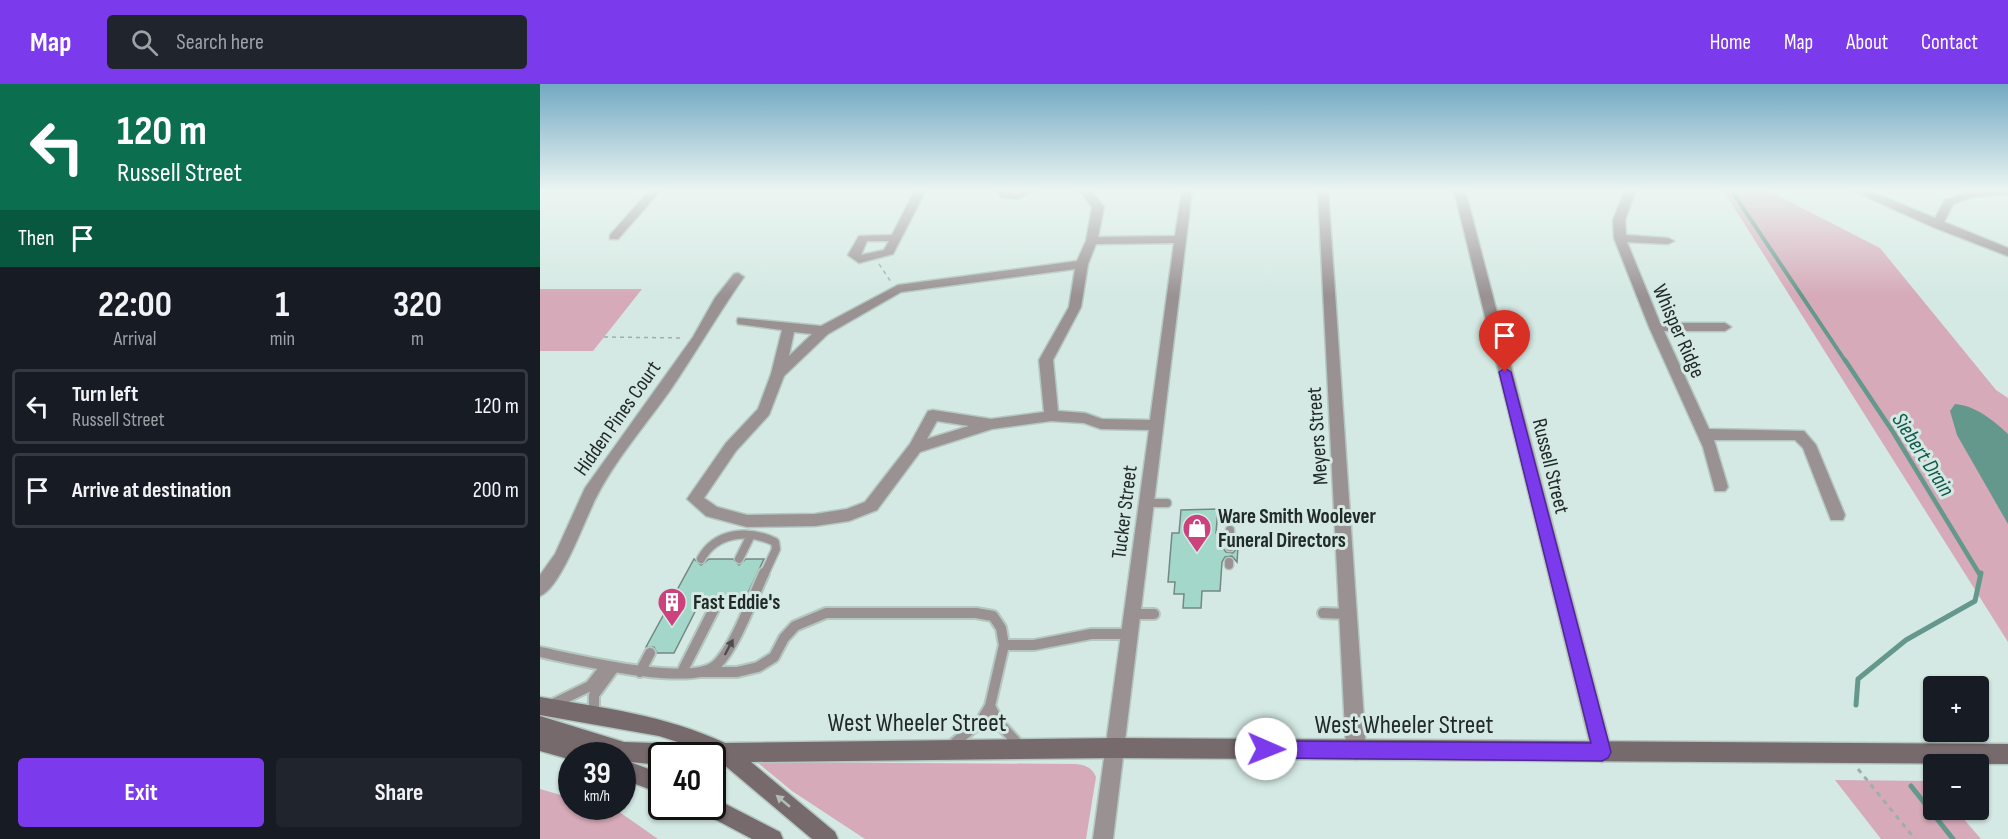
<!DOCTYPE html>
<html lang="en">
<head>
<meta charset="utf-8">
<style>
	:root { --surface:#171b24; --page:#20242c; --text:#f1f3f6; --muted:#9ea1a6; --line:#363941; --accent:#7c3aed }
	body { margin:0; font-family:"Sofia Sans Condensed",sans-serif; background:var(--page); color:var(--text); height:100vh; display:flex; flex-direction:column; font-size:22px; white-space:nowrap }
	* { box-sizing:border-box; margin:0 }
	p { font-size:20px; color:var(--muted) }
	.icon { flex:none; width:33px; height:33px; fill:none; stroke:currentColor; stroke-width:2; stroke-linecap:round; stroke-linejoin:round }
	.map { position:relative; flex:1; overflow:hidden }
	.drawer { display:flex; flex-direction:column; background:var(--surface); width:540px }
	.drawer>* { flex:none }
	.banner { background:#0b6e4f; color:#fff; overflow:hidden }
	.fabs { position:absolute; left:1383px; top:592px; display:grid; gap:12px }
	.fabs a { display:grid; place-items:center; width:66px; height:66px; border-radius:6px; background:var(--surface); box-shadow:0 2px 4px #0004; font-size:30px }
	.speed { position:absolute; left:18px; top:658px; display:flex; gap:12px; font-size:30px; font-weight:700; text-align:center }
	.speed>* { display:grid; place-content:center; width:78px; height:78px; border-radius:50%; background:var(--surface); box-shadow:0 2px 4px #0004; line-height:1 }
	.speed small { font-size:15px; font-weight:400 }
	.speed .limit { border:3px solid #111; border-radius:9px; background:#fff; color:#111 }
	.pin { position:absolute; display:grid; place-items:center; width:51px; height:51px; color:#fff; margin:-62px -26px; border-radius:50% 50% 50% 0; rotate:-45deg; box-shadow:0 0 6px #0007 }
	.pin .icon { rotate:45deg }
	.me { position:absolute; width:66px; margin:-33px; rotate:91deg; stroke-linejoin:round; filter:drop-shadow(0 0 4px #0008) }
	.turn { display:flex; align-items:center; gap:21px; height:126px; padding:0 18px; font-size:27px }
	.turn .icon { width:78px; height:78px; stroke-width:2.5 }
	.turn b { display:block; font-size:42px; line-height:51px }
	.then { display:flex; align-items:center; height:57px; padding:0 18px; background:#0003; gap:12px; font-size:22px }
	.eta { display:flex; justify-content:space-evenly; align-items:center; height:102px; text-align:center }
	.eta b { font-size:36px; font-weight:700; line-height:42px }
	.primary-button { display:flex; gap:12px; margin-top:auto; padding:12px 18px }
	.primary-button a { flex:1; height:69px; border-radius:6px; background:var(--accent); color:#fff; font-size:24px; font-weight:700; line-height:69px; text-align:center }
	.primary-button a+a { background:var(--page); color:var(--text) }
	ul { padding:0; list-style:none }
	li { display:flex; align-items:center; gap:18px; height:75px; margin:0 12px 9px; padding:0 6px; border:3px solid var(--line); border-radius:6px }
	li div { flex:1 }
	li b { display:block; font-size:22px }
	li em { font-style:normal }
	header { display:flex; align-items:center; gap:36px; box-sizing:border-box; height:84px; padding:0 30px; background:var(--accent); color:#fff }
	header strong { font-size:28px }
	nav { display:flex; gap:33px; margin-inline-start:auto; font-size:21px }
	.search { width:420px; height:54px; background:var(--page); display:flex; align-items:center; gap:15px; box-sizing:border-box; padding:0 21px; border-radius:6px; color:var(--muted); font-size:22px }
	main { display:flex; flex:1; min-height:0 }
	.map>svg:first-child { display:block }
	.green { fill:#d6aab8 }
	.water { fill:#65988c }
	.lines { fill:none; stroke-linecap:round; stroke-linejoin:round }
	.stream-far2 { stroke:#65988c; stroke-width:4 }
	.stream-far1 { stroke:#65988c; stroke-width:4.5 }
	.stream { stroke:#65988c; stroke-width:5 }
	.building { fill:#a2d7ca; stroke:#758883; stroke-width:1.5 }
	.lane-far1-casing { stroke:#b4c7c1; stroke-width:11 }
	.lane-casing { stroke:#b4c7c1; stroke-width:14 }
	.street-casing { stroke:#b4c7c1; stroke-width:3 }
	.secondary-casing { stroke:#b4c7c1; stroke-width:3 }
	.path-far1 { stroke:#9eafaa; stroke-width:1.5; stroke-dasharray:4 4; stroke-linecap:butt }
	.path { stroke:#9eafaa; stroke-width:3; stroke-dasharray:5 5; stroke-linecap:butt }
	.lane-far1 { stroke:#9a9193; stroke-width:8 }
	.lane { stroke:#9a9193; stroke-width:10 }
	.street { fill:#9a9193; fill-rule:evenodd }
	.secondary { fill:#766a6d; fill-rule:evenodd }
	.oneway { fill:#4c4e4d }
	.oneway2 { fill:#b3bdba }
	.route { fill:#7c3aed; stroke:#51269a; stroke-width:1.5 }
	.labels { text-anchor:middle; stroke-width:6; stroke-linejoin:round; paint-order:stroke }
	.street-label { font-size:21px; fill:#222a28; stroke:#d4e9e3 }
	.poi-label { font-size:21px; font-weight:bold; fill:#222a28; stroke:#d4e9e3; text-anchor:start }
	.water-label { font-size:22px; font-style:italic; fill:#12584c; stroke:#d4e9e3 }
	.near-street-label { font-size:26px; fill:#222a28; stroke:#d4e9e3 }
</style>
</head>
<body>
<header>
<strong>Map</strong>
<div class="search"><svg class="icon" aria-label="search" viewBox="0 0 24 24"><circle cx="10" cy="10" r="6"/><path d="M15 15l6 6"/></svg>Search here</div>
<nav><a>Home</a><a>Map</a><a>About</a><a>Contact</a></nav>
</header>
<main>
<section class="drawer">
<div class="banner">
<div class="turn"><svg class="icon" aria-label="left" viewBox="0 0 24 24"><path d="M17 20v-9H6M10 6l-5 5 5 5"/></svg><div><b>120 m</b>Russell Street</div></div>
<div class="then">Then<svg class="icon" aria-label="arrive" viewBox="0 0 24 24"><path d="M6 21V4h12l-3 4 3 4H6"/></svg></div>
</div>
<div class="eta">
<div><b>22:00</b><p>Arrival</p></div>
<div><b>1</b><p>min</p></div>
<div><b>320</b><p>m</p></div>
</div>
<ul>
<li><svg class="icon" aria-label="left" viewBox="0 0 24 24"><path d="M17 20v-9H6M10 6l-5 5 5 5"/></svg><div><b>Turn left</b><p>Russell Street</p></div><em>120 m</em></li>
<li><svg class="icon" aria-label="arrive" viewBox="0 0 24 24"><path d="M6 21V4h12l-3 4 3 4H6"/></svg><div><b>Arrive at destination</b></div><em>200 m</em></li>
</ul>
<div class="primary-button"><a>Exit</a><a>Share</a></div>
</section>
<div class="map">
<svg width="1468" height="755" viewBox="0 0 1468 755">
	<rect width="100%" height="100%" fill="#d4e9e3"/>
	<path class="green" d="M1183,106H1227L1340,164L1456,306L1468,314V558Z
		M0,205H102L53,267H0Z
		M217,678L536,680C545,681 552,683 556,693L546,755H325L252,707Z
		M1295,696L1391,697L1394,726H1416L1441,755H1341Z
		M0,705L31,714L32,723H63L78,727L118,755H0Z"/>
	<path class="water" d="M1415,320C1436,322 1453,336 1468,350V440L1417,351L1410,327Z"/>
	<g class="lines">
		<path class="stream-far2" d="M1191,106L1306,278"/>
		<path class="stream-far1" d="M1305,276L1353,348L1440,491"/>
		<path class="stream" d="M1316,621L1318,595L1366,556L1435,517L1441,489
			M1371,702L1413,755"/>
	</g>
	<path class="building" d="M678,425L676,449H683L682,463L686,468L693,469L698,463L697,478L692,472L685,473L682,478L680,507H662L661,524H643L644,510H634L635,498H628L632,449H639L641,426Z
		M154,475L161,481L169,475H193L199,481L206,475H224L204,517H185L178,510L170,517L161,516L134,569H117L114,563H106Z"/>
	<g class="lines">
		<g class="lane-far1-casing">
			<path id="lane-far1" d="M606,419H627
				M690,446V463
				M161,475C176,448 208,445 235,458L236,465L224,491
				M199,475L210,453
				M689,478V481"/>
		</g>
		<g class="lane-casing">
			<path id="lane" d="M783,529L808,530
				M592,530H614
				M464,561H494L551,550H589
				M0,568C34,575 149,603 175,582C194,566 213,513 224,489
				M100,588L110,569
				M142,588L178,517
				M161,588H197L218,583L234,573L244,554L255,542L286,529H436L453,532L461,544L464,561L450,622L441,637L412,661
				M13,620L50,602L65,583
				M450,622L459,639L480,662
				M54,632V611L73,585"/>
		</g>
		<g class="street-casing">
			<path id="street" d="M110,106H121L78,155H70V151Z
				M375,106H386L353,170L319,179L308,171L319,152L352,151ZM327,157H349L344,166L321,171Z
				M457,106L476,109L495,106L478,115L460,113Z
				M537,106H551L564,123L558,153L635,152L642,106H652L573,755H553L609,346L561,345L544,339L511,337L452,345L380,368L337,426L309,437L275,442L207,443L166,432L147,415L186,359L218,325L231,290L242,246L198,240L197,237L198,234L281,242L358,201L537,177L546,157L552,123L542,109ZM634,159L610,336L562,335L545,329L518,327L513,276L541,223L548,180L556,160ZM535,185L529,223L499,276L504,328L451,335L393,326L388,327L370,360L325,418L307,425L275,430L207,431L177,423L164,414L196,367L229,331L244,292L288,250L361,208ZM254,248L272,250L249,272ZM397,337L429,342L387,355Z
				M778,106H788L826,666L823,673L816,676L809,673L806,666Z
				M914,106H925L1072,668L1069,675L1062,678L1055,675L1052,668Z
				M1085,106H1096L1085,136L1086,151L1128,154L1134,157L1128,160L1087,158L1120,239H1185L1191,243L1185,247H1124L1169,345L1264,347L1276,361L1305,431L1303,436H1291L1263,364L1255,356H1174L1188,403L1185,407H1175L1163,363L1109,243L1074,154L1073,136Z
				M1311,106H1327L1395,134L1405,116L1430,107L1468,106V110L1432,113L1413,120L1404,138L1468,164V172L1393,143Z
				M198,189L204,193C178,230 155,270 129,308C102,346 68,384 50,427C41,446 19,505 0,512V491L15,470L45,404L153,253L175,214L194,190Z"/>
		</g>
		<g class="secondary-casing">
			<path id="secondary" d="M0,613C65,624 124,631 185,659L574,654L1468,660V680L574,674L211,678L295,748L298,755H272L182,679H172V672H122V681L90,678L122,690V710L82,695V672L58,669L59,672H32V676L0,667V632L84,658L144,660L119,652L0,631Z
				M172,713L240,748L243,755H212L165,730L162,723H172Z"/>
		</g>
		<path class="path-far1" d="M339,180L351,198
			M64,253L144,254"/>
		<path class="path" d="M1318,685L1375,755"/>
		<use href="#lane-far1" class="lane-far1"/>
		<use href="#lane" class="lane"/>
		<use href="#street" class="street"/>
		<use href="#secondary" class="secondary"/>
	</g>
	<defs><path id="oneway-solid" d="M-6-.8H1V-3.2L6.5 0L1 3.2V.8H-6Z" transform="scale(1.5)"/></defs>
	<use class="oneway" href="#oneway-solid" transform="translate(189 563) rotate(-62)"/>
	<use class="oneway2" href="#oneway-solid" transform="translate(243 717) rotate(-140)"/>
	<linearGradient id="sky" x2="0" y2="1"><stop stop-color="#73a9c3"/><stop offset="0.5" stop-color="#ecf5f2"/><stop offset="1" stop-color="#ecf5f2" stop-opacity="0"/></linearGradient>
	<rect width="1468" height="212" fill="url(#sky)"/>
	<path class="route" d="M965,284L971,288L1071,668L1068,674L1062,677L726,674L720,672L717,665L720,659L726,657L1051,659L959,288Z"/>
	<defs>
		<g id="shop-pin" transform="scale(1.5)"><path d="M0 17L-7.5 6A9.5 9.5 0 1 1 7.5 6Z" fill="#cb427c" stroke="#d4e9e3"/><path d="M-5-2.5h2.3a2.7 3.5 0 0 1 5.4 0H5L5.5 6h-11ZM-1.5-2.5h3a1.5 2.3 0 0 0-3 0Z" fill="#fff"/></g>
		<g id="building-pin" transform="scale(1.5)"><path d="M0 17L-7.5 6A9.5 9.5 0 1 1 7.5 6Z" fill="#cb427c" stroke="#d4e9e3"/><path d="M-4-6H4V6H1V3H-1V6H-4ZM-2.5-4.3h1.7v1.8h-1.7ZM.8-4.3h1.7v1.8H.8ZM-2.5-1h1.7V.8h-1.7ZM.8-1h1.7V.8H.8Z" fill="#fff"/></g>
	</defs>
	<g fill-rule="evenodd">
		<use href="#shop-pin" x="657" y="444"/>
		<use href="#building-pin" x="132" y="518"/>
	</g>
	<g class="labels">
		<g class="street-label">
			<text transform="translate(1139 247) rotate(66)" y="7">Whisper Ridge</text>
			<text transform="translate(77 334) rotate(-55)" y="7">Hidden Pines Court</text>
			<text transform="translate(777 352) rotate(-94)" y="7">Meyers Street</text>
			<text transform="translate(1011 382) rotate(76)" y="7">Russell Street</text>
			<text transform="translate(584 428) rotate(-83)" y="7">Tucker Street</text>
		</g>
		<g class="poi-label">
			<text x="678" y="439">Ware Smith Woolever<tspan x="678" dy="24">Funeral Directors</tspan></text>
			<text x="153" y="525">Fast Eddie's</text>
		</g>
		<g class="water-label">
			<text transform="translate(1384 370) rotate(57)" y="8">Siebert Drain</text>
		</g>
		<g class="near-street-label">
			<text x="377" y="647">West Wheeler Street</text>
			<text x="864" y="649">West Wheeler Street</text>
		</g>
	</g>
</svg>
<div class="fabs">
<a>+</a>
<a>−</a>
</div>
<div class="speed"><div>39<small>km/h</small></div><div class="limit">40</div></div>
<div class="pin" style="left:965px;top:288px;background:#d93025"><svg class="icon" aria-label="arrive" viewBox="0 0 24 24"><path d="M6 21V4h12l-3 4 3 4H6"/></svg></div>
<svg class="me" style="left:726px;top:665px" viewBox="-20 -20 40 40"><circle r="19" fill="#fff"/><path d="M0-13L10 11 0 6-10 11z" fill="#7c3aed"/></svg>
</div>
</main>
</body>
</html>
